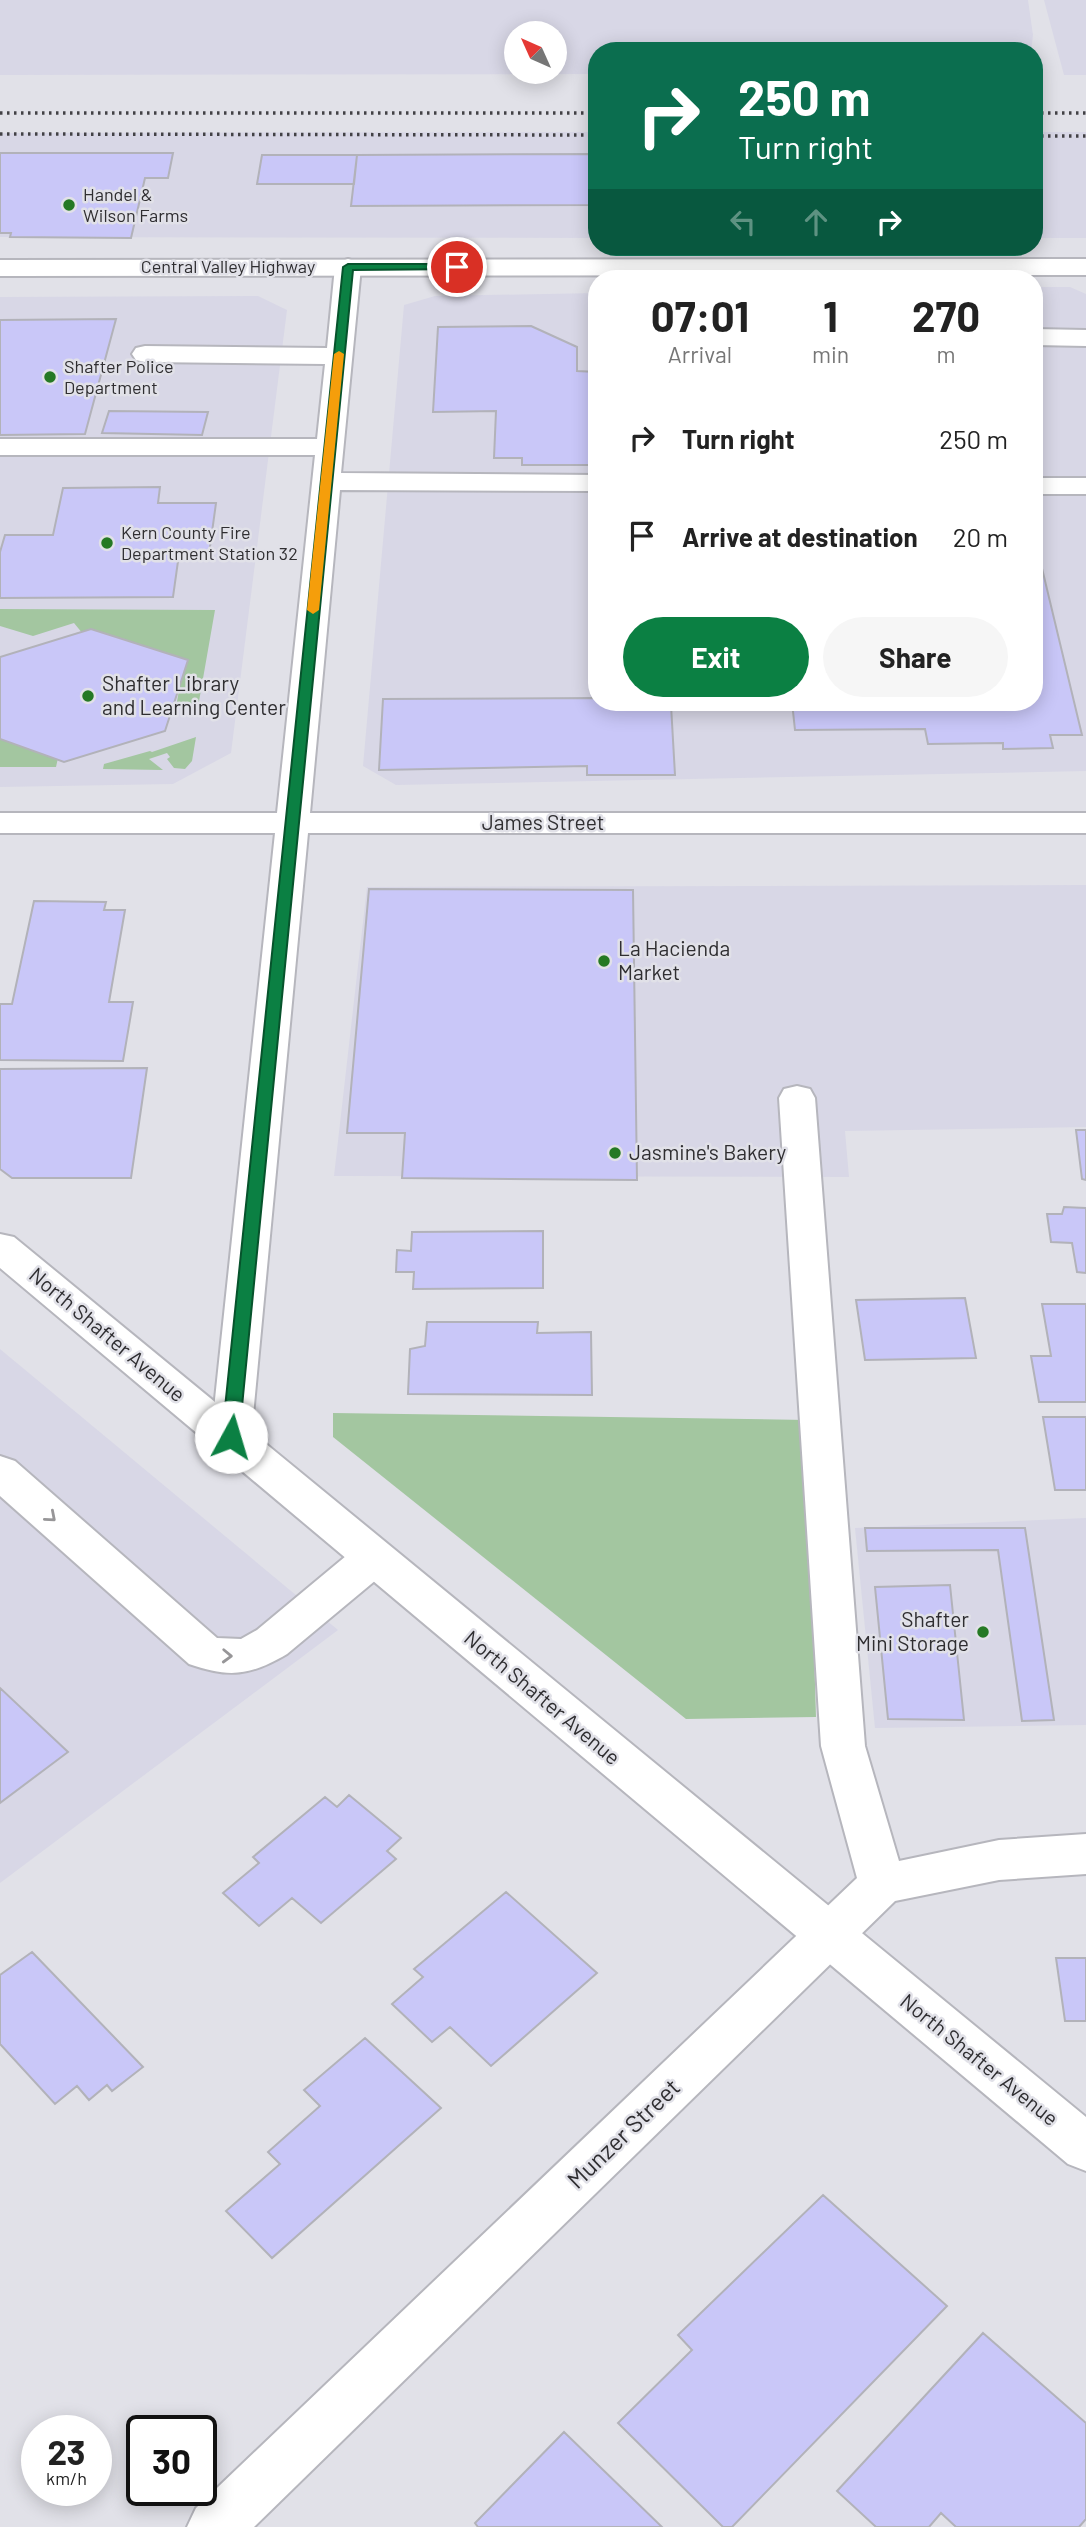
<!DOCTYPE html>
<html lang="en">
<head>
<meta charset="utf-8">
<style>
	:root { --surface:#fff; --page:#f6f6f6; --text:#222; --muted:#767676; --accent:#0b8043 }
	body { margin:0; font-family:Barlow,sans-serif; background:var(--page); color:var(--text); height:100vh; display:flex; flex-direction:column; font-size:26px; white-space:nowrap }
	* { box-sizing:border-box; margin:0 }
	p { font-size:23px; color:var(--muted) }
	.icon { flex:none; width:38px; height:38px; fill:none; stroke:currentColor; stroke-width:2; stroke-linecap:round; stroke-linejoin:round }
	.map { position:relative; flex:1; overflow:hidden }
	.drawer { position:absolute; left:588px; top:270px; width:455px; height:441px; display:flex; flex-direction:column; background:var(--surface); border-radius:28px; box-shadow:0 4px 18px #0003 }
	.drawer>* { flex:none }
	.guide { position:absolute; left:588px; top:42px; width:455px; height:214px; border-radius:28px; box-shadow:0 4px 18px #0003; background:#0b6e4f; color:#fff; overflow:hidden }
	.needle { width:46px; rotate:315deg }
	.buttons { position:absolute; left:504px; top:21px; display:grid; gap:14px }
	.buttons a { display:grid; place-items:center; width:63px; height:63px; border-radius:50%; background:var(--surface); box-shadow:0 4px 18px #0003; font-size:35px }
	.speed { position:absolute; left:21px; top:2415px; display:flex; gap:14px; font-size:35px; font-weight:700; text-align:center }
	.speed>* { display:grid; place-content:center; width:91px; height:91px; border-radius:50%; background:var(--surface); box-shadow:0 4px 18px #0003; line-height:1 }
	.speed small { font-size:18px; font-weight:400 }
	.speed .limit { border:4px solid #111; border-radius:10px; background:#fff; color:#111 }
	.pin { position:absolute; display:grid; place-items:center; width:60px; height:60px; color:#fff; margin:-30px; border:4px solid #fff; border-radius:50%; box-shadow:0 2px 7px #0007 }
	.me { position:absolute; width:77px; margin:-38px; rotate:6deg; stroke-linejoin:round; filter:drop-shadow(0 0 5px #0008) }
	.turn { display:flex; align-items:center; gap:24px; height:147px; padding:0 35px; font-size:32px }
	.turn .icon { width:91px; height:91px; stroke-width:2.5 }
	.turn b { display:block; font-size:49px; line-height:60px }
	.lanes { display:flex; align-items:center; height:66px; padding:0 35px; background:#0003; justify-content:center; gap:35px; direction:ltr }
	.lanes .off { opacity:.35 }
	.eta { display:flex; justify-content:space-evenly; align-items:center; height:119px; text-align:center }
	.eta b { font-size:42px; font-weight:700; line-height:49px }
	.primary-button { display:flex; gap:14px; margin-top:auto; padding:14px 35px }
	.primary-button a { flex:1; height:80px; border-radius:42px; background:var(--accent); color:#fff; font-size:28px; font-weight:700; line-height:80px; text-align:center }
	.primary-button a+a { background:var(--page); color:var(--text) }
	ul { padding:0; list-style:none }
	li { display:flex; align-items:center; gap:21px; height:98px; padding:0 35px }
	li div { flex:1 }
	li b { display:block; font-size:26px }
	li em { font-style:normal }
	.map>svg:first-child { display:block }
	.built { fill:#d8d7e6; fill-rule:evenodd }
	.green { fill:#a3c6a0 }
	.building { fill:#c9c7f8; stroke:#b2b2b9; stroke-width:2 }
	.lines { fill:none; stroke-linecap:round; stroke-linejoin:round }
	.minor-casing { stroke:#b6b6bd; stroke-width:4 }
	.major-casing { stroke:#b6b6bd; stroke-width:4 }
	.minor { fill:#fff; fill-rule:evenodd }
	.major { fill:#fff; fill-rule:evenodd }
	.rail { stroke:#424145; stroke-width:3.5; stroke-dasharray:2.5 4.5; stroke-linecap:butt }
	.oneway { stroke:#979698 }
	.route { fill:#0b8043; stroke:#07532c; stroke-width:2 }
	.slow { fill:#f59e0b }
	.poi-dot { fill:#257924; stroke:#e1e1e8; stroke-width:2.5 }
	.labels { text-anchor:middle; stroke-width:5; stroke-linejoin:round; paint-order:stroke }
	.far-poi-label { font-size:18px; fill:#2f2e31; stroke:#e1e1e8; text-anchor:start }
	.far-street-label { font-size:18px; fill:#2f2e31; stroke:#e1e1e8 }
	.poi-label { font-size:21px; fill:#2f2e31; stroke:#e1e1e8; text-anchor:start }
	.street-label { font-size:21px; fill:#2f2e31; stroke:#e1e1e8 }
	.near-street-label { font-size:24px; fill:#2f2e31; stroke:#e1e1e8 }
</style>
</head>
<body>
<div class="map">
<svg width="1086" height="2527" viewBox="0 0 1086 2527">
	<rect width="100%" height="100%" fill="#e1e1e8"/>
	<path class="built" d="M0,0H1028L1033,35L1031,51H597V74L0,75ZM555,33V72H516V33Z
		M1044,0H1086V75H1064Z
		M597,132V238L0,237V133Z
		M1034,132H1086V238H1034Z
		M1034,287H1070L1086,294V771L396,785L363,766L404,305L435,296L597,293V702H1034Z
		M258,296L287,310L231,753L173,784L0,787V297Z
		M1086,885V1127L845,1131L849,1177L334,1176L367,887Z
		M0,1349L338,1630L0,1883Z
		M1086,1518V1725L875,1728L855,1528Z"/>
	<path class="green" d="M0,609L215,610L198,707H176L184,663L83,634L74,623L33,636L0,626Z
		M0,737L58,758L56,767H0Z
		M196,737L192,761L185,769L174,768L167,759L170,757L167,753L149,759L163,770L103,769L104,764L150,751L152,752Z
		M333,1413L807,1420L816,1717L686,1719L333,1437Z"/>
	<path class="building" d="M0,153H173L168,178H145L131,238L10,237L11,233H0Z
		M597,154V205L351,206L357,155Z
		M262,155H357L354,184H257Z
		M116,319L85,434L0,435V320Z
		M531,326L577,347V371L597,372V465H522V458H494L496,411L433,412L438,327Z
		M109,411L208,412L202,435L102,433Z
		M160,487L158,503H216L209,554H179L173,597L0,598V552L5,535H53L63,488Z
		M1034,560H1040L1082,735H1050L1053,748L1003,749V743L928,744L925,729L795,730L792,702H1034Z
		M91,629L188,660L165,731L64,762L0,739V657Z
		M597,698V702H608V705H671L675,775H587V766L379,770L383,699Z
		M369,889L633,890L637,1180L402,1178L405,1133H347Z
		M34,901L106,902L104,910H125L109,1002H133L123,1061L0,1060V1004H12Z
		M147,1068L131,1178H12L0,1169V1069Z
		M1076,1130H1086V1180L1082,1179Z
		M1064,1207L1086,1208V1273L1077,1272L1072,1243L1051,1242L1047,1214H1062Z
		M543,1231V1288L413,1289L414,1272H396L397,1250L411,1251L412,1232Z
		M965,1298L976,1358L865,1360L856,1300Z
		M1042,1304H1086V1402H1039L1031,1356H1051Z
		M427,1322H538L537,1333L591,1332L592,1395L408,1394L410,1349L425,1346Z
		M1043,1417H1086V1490H1055Z
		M865,1528H1025L1054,1720L1022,1721L998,1550L867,1551Z
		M950,1585L964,1720L888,1719L875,1587Z
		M0,1688L68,1752L0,1803Z
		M349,1795L401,1838L387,1851L396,1859L321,1923L292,1898L259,1926L223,1893L259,1863L253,1857L325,1797L337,1807Z
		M506,1892L597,1973L491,2066L450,2027L432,2042L392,2004L423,1977L414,1969Z
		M32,1952L143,2067L112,2091L107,2085L89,2100L77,2086L55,2104L0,2044V1975Z
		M1056,1958H1086V2021H1065Z
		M365,2038L441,2108L272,2258L226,2211L280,2164L268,2152L320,2106L304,2090Z
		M823,2195L947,2306L732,2527H723L618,2423L692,2350L678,2335Z
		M983,2333L1086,2423V2519L1079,2527H956L941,2513L929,2527H876L837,2491Z
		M564,2432L662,2527H478L475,2523Z"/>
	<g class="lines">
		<g class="minor-casing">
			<path id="minor" d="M348,259L357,262L361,267L341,473L597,475V491L340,490L310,813H1086V833H308L251,1437L245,1448L231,1452L217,1448L211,1437L275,833H0V813H277L315,455H0V439H317L325,364L145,362L136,360L132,354L136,348L145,346L327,348L335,267L339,262Z
				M1034,329L1086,330V346L1034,345Z
				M1034,478H1086V494H1034Z
				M797,1086L810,1089L815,1098L865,1746L899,1861L999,1840L1086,1834V1874L999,1880L895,1901L254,2527H187L196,2508L857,1878L821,1746L779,1098L784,1089Z
				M0,1456L15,1461L217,1638L241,1639L257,1630L358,1546L373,1542L388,1546L394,1558L388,1570L287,1654C250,1676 229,1678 189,1664L0,1496Z"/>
		</g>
		<g class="major-casing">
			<path id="major" d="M1086,259V275L0,276V260Z
				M0,1234L14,1237L1086,2117V2171L1068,2164L0,1268Z"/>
		</g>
		<use href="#minor" class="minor"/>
		<use href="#major" class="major"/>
		<path class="rail" d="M0,113H597
			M1034,113H1086
			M0,134L597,135
			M1034,136H1086"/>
	</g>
	<defs><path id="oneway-chevron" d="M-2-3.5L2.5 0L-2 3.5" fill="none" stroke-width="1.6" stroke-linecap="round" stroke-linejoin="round" transform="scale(1.75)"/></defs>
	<g class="oneway">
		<use href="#oneway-chevron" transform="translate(51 1517) rotate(41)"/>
		<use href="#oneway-chevron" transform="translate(227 1656) rotate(2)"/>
	</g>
	<path class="route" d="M457,264L461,265V269L353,270L239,1437L231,1444L222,1437L343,267L348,264Z"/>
	<path class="slow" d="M339,351L344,354L319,610L313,614L307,610L334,354Z"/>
	<g class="poi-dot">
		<circle cx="69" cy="205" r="7"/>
		<circle cx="50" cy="377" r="7"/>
		<circle cx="107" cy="543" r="7"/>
		<circle cx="88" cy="696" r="7"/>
		<circle cx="604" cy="961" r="7"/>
		<circle cx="615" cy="1153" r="7"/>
		<circle cx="983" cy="1632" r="7"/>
	</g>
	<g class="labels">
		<g class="far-poi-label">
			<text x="83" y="201">Handel &amp;<tspan x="83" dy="21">Wilson Farms</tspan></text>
			<text x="64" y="373">Shafter Police<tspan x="64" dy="21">Department</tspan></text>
			<text x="121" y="539">Kern County Fire<tspan x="121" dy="21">Department Station 32</tspan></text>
		</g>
		<g class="far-street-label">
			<text x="228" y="273">Central Valley Highway</text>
		</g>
		<g class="poi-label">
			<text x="102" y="691">Shafter Library<tspan x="102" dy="24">and Learning Center</tspan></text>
			<text x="618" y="956">La Hacienda<tspan x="618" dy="24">Market</tspan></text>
			<text x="629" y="1160">Jasmine's Bakery</text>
			<text x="969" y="1627" text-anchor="end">Shafter<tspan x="969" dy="24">Mini Storage</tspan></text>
		</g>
		<g class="street-label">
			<text x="543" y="830">James Street</text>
			<text transform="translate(107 1335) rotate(40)" y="7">North Shafter Avenue</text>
			<text transform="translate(542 1698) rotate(40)" y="7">North Shafter Avenue</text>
			<text transform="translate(979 2060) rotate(39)" y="7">North Shafter Avenue</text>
		</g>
		<g class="near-street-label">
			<text transform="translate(624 2134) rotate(-44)" y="8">Munzer Street</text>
		</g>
	</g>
</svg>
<div class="buttons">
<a><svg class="needle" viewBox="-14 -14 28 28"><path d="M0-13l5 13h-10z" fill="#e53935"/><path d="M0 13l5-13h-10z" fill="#767676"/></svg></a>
</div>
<div class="speed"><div>23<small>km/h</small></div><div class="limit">30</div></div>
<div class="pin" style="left:457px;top:267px;background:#d93025"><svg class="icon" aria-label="arrive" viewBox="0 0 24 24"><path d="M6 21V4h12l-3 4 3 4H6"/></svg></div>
<svg class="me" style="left:231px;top:1437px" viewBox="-20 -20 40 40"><circle r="19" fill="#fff"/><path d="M0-13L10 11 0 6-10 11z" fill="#0b8043"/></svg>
<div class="guide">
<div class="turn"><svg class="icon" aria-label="right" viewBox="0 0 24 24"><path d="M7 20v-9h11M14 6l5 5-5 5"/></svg><div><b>250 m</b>Turn right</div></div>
<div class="lanes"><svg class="icon off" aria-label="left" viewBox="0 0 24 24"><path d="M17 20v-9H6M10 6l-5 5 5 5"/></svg><svg class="icon off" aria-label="ahead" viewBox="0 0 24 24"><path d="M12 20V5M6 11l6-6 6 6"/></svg><svg class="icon" aria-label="right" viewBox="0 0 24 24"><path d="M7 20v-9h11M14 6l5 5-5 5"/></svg></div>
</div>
<section class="drawer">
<div class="eta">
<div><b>07:01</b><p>Arrival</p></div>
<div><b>1</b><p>min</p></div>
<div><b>270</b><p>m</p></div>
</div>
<ul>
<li><svg class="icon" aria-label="right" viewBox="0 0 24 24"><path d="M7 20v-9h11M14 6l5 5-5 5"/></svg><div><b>Turn right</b></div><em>250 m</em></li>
<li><svg class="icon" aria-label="arrive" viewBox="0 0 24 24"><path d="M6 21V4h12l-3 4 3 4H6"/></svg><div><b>Arrive at destination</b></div><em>20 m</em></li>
</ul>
<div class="primary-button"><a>Exit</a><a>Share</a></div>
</section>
</div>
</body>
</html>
